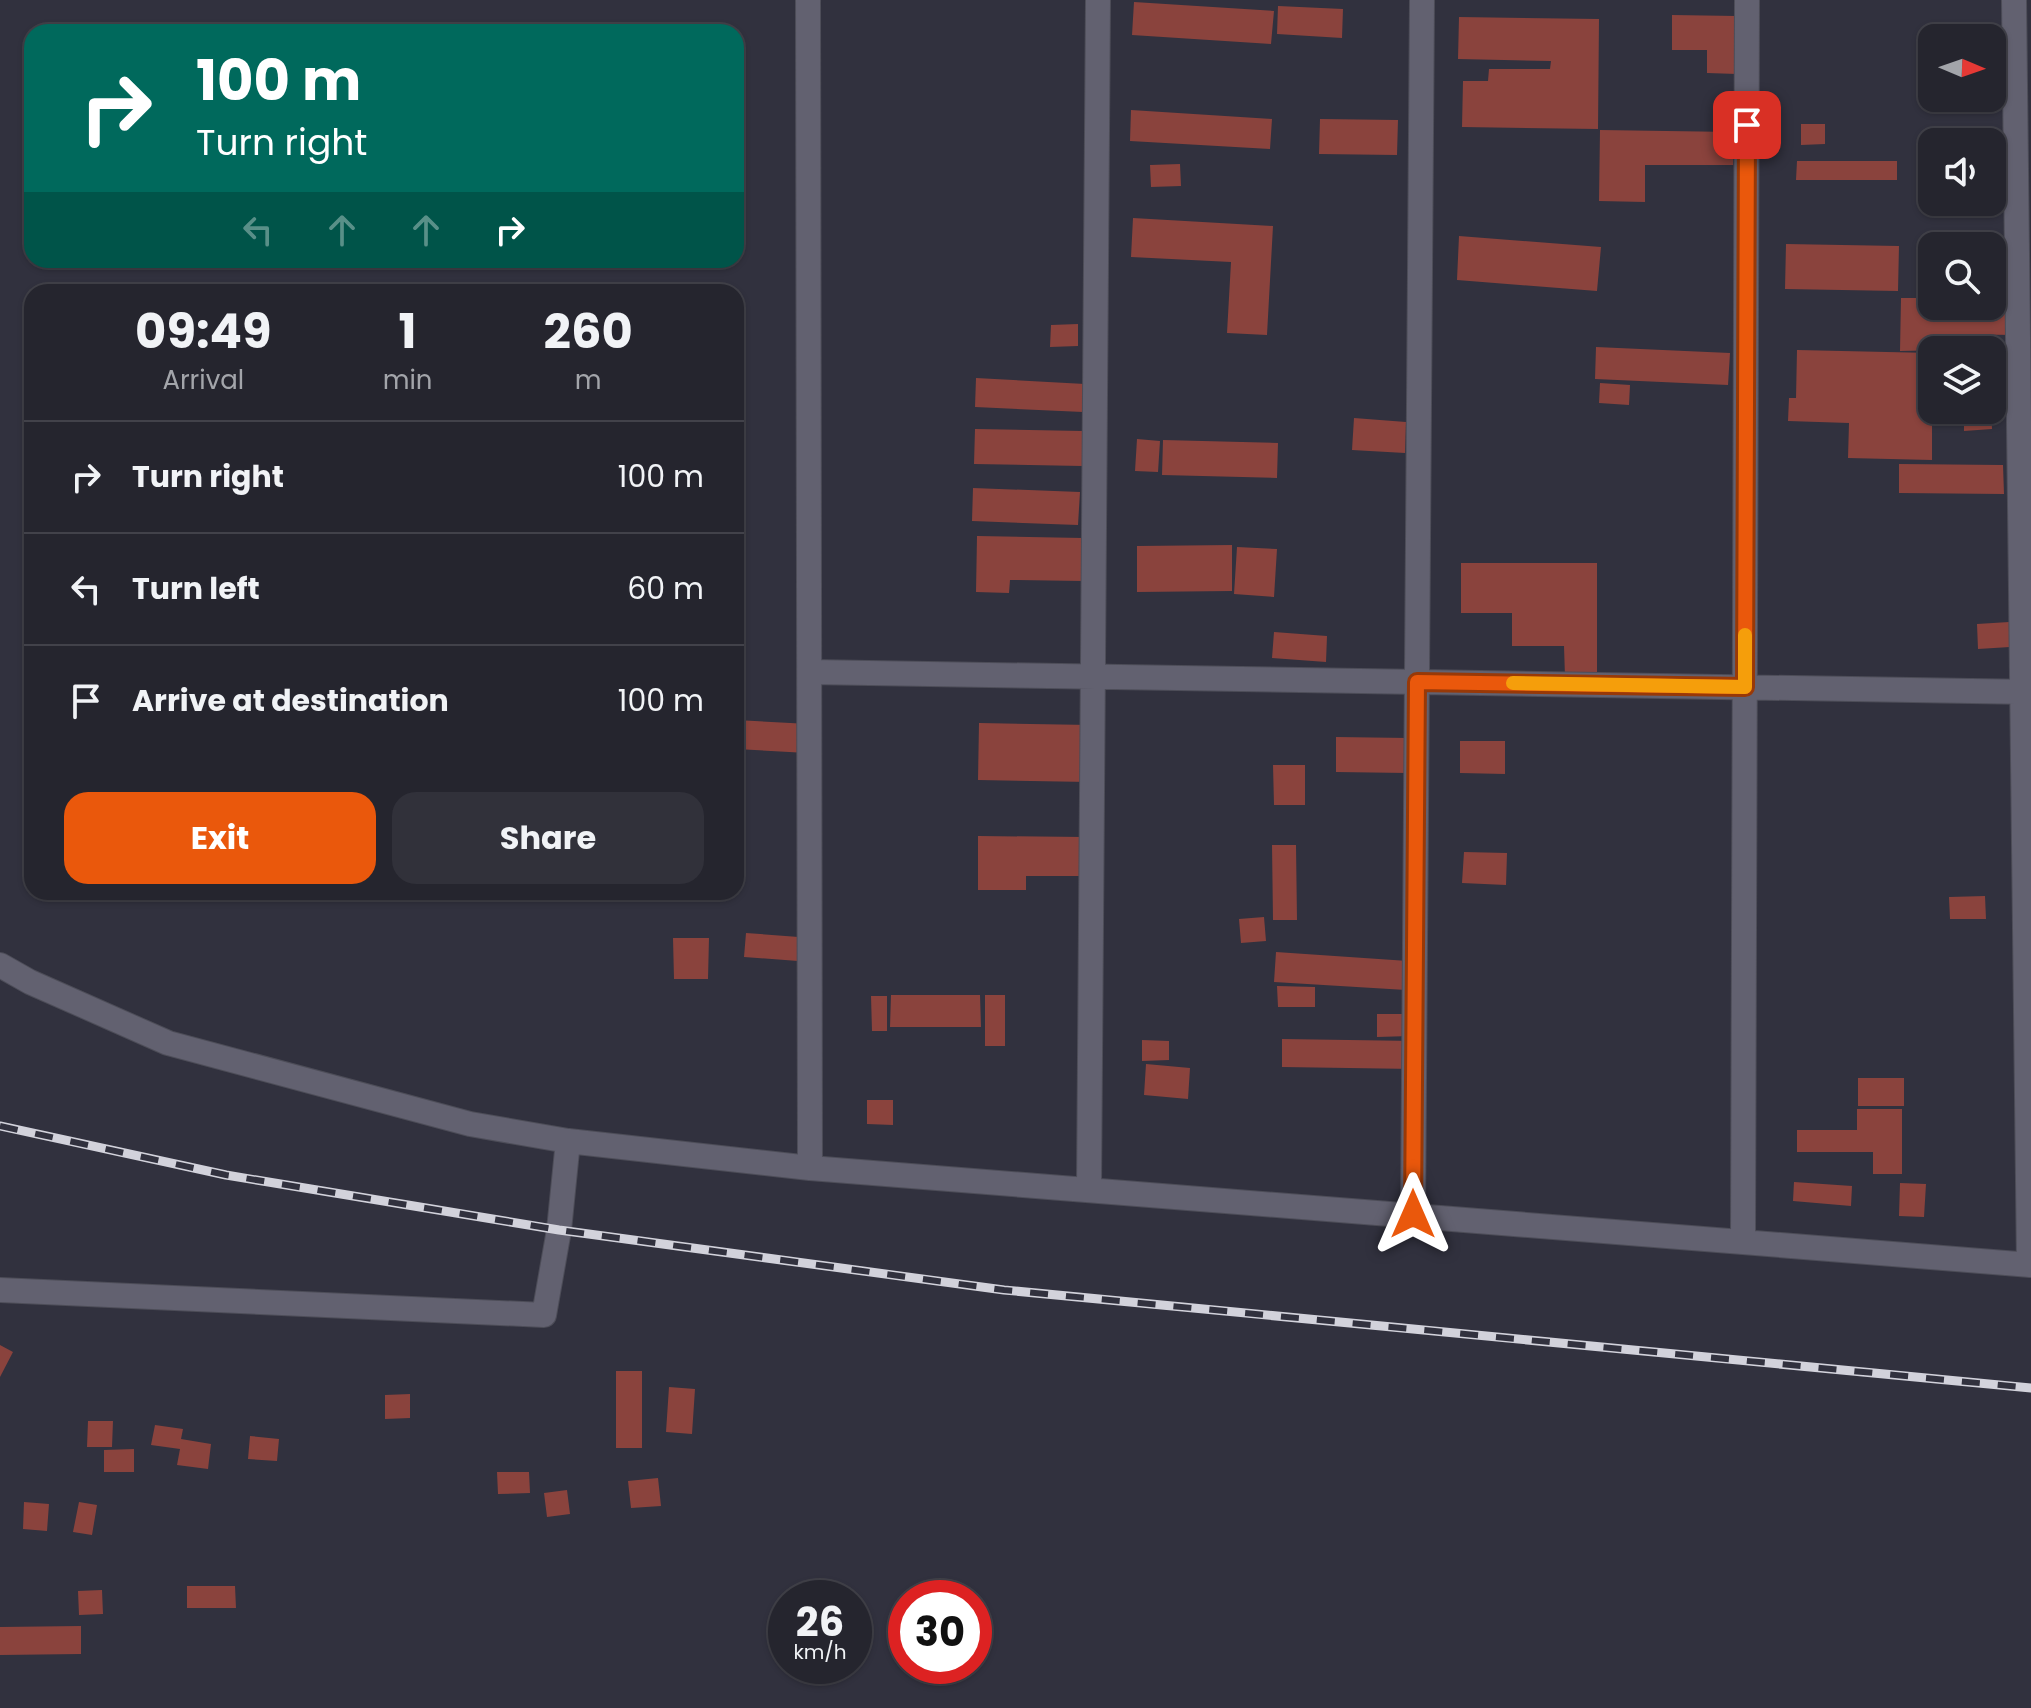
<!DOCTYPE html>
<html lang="en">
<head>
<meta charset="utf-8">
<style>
	:root { --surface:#25252e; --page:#31313a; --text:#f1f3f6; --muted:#a3a5aa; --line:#42424a; --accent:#ea580c }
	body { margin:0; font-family:Poppins,sans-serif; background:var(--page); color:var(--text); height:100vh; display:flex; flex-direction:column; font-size:30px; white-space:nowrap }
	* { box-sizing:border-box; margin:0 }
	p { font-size:26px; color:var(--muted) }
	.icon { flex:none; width:44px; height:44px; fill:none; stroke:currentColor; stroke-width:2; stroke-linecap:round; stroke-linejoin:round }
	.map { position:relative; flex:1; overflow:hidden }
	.side { position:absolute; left:24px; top:284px; width:720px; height:616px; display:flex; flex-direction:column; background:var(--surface); border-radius:24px; box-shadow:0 2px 6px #0004,0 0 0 2px var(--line) }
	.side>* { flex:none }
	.top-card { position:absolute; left:24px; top:24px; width:720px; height:244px; border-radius:24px; box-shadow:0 2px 6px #0004,0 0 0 2px var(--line); background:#00695c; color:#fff; overflow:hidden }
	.needle { width:52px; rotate:92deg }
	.controls { position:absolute; left:1918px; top:24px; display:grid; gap:16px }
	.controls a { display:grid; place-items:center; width:88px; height:88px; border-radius:16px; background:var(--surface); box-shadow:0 2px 6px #0004,0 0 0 2px var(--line); font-size:40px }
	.speed { position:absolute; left:768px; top:1580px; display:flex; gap:16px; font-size:40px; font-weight:700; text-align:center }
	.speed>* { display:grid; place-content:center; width:104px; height:104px; border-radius:50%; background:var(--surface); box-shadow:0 2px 6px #0004,0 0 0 2px var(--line); line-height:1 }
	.speed small { font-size:20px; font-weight:400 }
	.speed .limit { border:12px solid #d22; background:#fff; color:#111 }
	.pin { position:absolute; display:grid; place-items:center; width:68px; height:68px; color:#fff; margin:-34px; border-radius:16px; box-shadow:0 4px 12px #0006 }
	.me { position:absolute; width:88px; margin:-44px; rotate:0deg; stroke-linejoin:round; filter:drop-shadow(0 0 6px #0008) }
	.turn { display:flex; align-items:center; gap:28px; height:168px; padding:0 40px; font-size:36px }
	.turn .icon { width:104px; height:104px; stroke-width:2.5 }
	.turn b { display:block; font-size:56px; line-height:68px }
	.lanes { display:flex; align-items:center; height:76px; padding:0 40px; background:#0003; justify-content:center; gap:40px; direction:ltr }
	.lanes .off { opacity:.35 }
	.eta { display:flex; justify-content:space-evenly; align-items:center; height:136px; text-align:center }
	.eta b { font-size:48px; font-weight:700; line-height:56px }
	.action { display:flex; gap:16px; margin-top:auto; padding:16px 40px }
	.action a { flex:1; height:92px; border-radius:24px; background:var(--accent); color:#fff; font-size:32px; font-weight:700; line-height:92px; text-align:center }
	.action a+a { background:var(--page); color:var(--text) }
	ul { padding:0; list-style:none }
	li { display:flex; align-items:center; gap:24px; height:112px; padding:0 40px; border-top:2px solid var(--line) }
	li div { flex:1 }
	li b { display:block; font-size:30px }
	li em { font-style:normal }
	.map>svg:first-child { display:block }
	.building { fill:#8a433d }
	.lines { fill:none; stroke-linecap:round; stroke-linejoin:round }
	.street-casing { stroke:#4d4d58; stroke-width:26 }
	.street { stroke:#626170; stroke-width:24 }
	.rail-casing { stroke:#d2d2db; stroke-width:9 }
	.rail { stroke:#31313e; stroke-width:6; stroke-dasharray:18; stroke-linecap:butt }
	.route-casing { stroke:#983908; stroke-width:20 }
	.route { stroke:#ea580c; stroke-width:14 }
	.slow { stroke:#f59e0b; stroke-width:14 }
</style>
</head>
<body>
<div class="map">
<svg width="2031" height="1708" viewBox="0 0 2031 1708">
	<rect width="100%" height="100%" fill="#31313e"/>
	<path class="building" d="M1134,2L1274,11L1271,44L1132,35Z
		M1278,6L1343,9L1342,38L1277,34Z
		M1672,15L1737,16V74L1707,73V50H1672Z
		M1459,17L1599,19L1598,129L1462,127L1463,81H1488L1489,69H1550L1551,61L1458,59Z
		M1131,110L1272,119L1270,149L1130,141Z
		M1320,119L1398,120L1397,155L1319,154Z
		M1801,124H1825V144L1801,145Z
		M1600,130L1734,132L1733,165H1645V202L1599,201Z
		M1797,161H1897V180H1796Z
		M1180,164L1181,186L1151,187L1150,165Z
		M1133,218L1273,226L1267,335L1227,333L1231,262L1131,257Z
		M1459,236L1601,247L1597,291L1457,280Z
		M1786,244L1899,246L1898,291L1785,289Z
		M1901,298H1932V306H1992V298H2015V335L1946,334V350L1900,351Z
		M1078,324V346L1050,347L1051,325Z
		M1596,347L1730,353L1728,385L1595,379Z
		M1797,350L1932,353V460L1848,458L1849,423L1788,421L1789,398H1796Z
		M1992,355L2003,356L2002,382H1992Z
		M976,378L1085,384L1083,412L975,407Z
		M1600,383L1630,385L1629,405L1599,403Z
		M1964,410H1991L1992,429L1964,431Z
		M1354,418L1406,422L1405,453L1352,450Z
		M975,429L1083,431L1082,466L974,464Z
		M1137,439L1160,441L1158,472L1135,471Z
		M1163,440L1278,443L1277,478L1162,475Z
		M1899,464L2003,465L2004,494L1899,493Z
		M973,488L1080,492L1078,525L972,521Z
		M977,536L1083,538V581L1010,580L1009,593L976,592Z
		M1232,545V591L1137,592V546Z
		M1237,547L1277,549L1274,597L1234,594Z
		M1461,563H1597V677H1565L1564,646H1512V613H1461Z
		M2009,622L2010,647L1978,649L1977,624Z
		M1274,632L1327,636L1326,662L1272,658Z
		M736,720L809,724L807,753L736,749Z
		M979,723L1091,725L1090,782L978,780Z
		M1336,737L1409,738L1408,773L1336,772Z
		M1460,741H1505V774L1460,773Z
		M1273,765H1305V805H1274Z
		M978,836L1084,837L1083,876H1026V890H978Z
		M1272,845H1296L1297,920H1273Z
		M1464,852L1507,853L1506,885L1462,883Z
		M1985,896L1986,919H1950L1949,897Z
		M1264,917L1266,941L1241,943L1239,919Z
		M746,933L812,938L811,962L744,957Z
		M673,938H709L708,979H674Z
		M1276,952L1408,961L1406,990L1274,982Z
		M1277,986L1315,987V1007H1278Z
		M891,995H980L981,1027H890Z
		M985,995H1005V1046H985Z
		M871,996H887V1031H872Z
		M1377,1014H1411V1036L1377,1037Z
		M1282,1039L1416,1041L1415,1069L1282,1067Z
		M1142,1040L1169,1041V1060L1142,1061Z
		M1146,1064L1190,1068L1188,1099L1144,1095Z
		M1858,1078H1904V1106H1858Z
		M867,1100H893V1125L867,1124Z
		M1857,1109H1902V1174H1873V1152H1797V1130H1857Z
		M1794,1182L1852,1186L1851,1206L1793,1201Z
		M1900,1183L1926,1184L1924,1217L1899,1216Z
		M0,1345L13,1352L0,1377Z
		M616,1371H642V1448H616Z
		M669,1387L695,1389L692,1434L666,1432Z
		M410,1394V1418L385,1419V1395Z
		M88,1421H113L112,1447H87Z
		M155,1425L183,1429L181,1439L211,1444L208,1469L177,1465L180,1449L151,1445Z
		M250,1436L279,1439L277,1461L248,1459Z
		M134,1449V1472H104V1450Z
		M497,1472H529L530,1493L498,1494Z
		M658,1478L661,1506L631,1508L628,1481Z
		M567,1490L570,1514L547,1517L544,1493Z
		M24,1502L49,1504L47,1531L23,1529Z
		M79,1502L97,1505L92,1535L73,1532Z
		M187,1586H235L236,1608H187Z
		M102,1590L103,1614L79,1615L78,1591Z
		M81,1626V1654L0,1655V1627Z"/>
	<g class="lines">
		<g class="street-casing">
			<path id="street" d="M808,0L810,1168
				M2014,0L2029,1265
				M810,672L2031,692
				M0,965L30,982L168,1043L470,1124L568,1141L810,1168L2031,1265
				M1089,1189L1098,0
				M1413,1214L1422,0
				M1743,1241L1747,0
				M0,1290L544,1315L559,1230L568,1141"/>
		</g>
		<use href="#street" class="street"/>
		<g class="rail-casing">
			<path id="rail" d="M0,1126L226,1175L559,1230L1004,1290L2031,1388"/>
		</g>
		<use href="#rail" class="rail"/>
	</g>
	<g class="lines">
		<g class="route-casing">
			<path id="route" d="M1413,1214L1417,682L1745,687L1747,125"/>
		</g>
		<use href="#route" class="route"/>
		<path class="slow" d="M1513,683L1745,687V635"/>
	</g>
</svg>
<div class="controls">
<a><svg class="needle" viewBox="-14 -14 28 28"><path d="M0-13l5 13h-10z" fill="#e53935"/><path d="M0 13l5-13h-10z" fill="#a3a5aa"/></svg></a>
<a><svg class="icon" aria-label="sound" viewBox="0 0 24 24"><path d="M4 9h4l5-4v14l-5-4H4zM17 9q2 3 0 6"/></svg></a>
<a><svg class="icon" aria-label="search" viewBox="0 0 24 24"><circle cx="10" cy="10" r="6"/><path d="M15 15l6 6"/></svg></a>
<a><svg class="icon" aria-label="layers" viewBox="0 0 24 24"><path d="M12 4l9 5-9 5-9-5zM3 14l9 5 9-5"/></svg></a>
</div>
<div class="speed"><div>26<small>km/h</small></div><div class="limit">30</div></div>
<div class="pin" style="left:1747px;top:125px;background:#d93025"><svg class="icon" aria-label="arrive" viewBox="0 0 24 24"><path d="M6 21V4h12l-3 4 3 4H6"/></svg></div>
<svg class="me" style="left:1413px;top:1214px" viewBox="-20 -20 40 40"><path d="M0-17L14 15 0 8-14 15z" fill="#ea580c" stroke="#fff" stroke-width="4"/></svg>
<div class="top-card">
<div class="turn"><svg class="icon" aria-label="right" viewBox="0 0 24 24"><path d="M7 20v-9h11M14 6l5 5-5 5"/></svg><div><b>100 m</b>Turn right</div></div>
<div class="lanes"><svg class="icon off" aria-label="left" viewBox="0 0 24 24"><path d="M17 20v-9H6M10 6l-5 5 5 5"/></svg><svg class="icon off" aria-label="ahead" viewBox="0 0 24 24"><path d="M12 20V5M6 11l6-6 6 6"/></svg><svg class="icon off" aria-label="ahead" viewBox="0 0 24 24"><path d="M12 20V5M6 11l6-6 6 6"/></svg><svg class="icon" aria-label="right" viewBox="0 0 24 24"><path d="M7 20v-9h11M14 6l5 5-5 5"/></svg></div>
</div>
<section class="side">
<div class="eta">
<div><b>09:49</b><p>Arrival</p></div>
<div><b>1</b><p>min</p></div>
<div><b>260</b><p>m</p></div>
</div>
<ul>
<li><svg class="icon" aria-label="right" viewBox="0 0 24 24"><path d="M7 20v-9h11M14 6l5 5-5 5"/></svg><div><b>Turn right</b></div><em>100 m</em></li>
<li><svg class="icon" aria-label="left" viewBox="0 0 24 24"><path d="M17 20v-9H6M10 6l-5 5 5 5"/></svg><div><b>Turn left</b></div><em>60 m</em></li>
<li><svg class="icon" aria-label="arrive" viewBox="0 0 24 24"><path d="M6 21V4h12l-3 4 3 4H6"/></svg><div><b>Arrive at destination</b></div><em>100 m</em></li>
</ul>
<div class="action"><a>Exit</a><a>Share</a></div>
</section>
</div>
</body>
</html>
